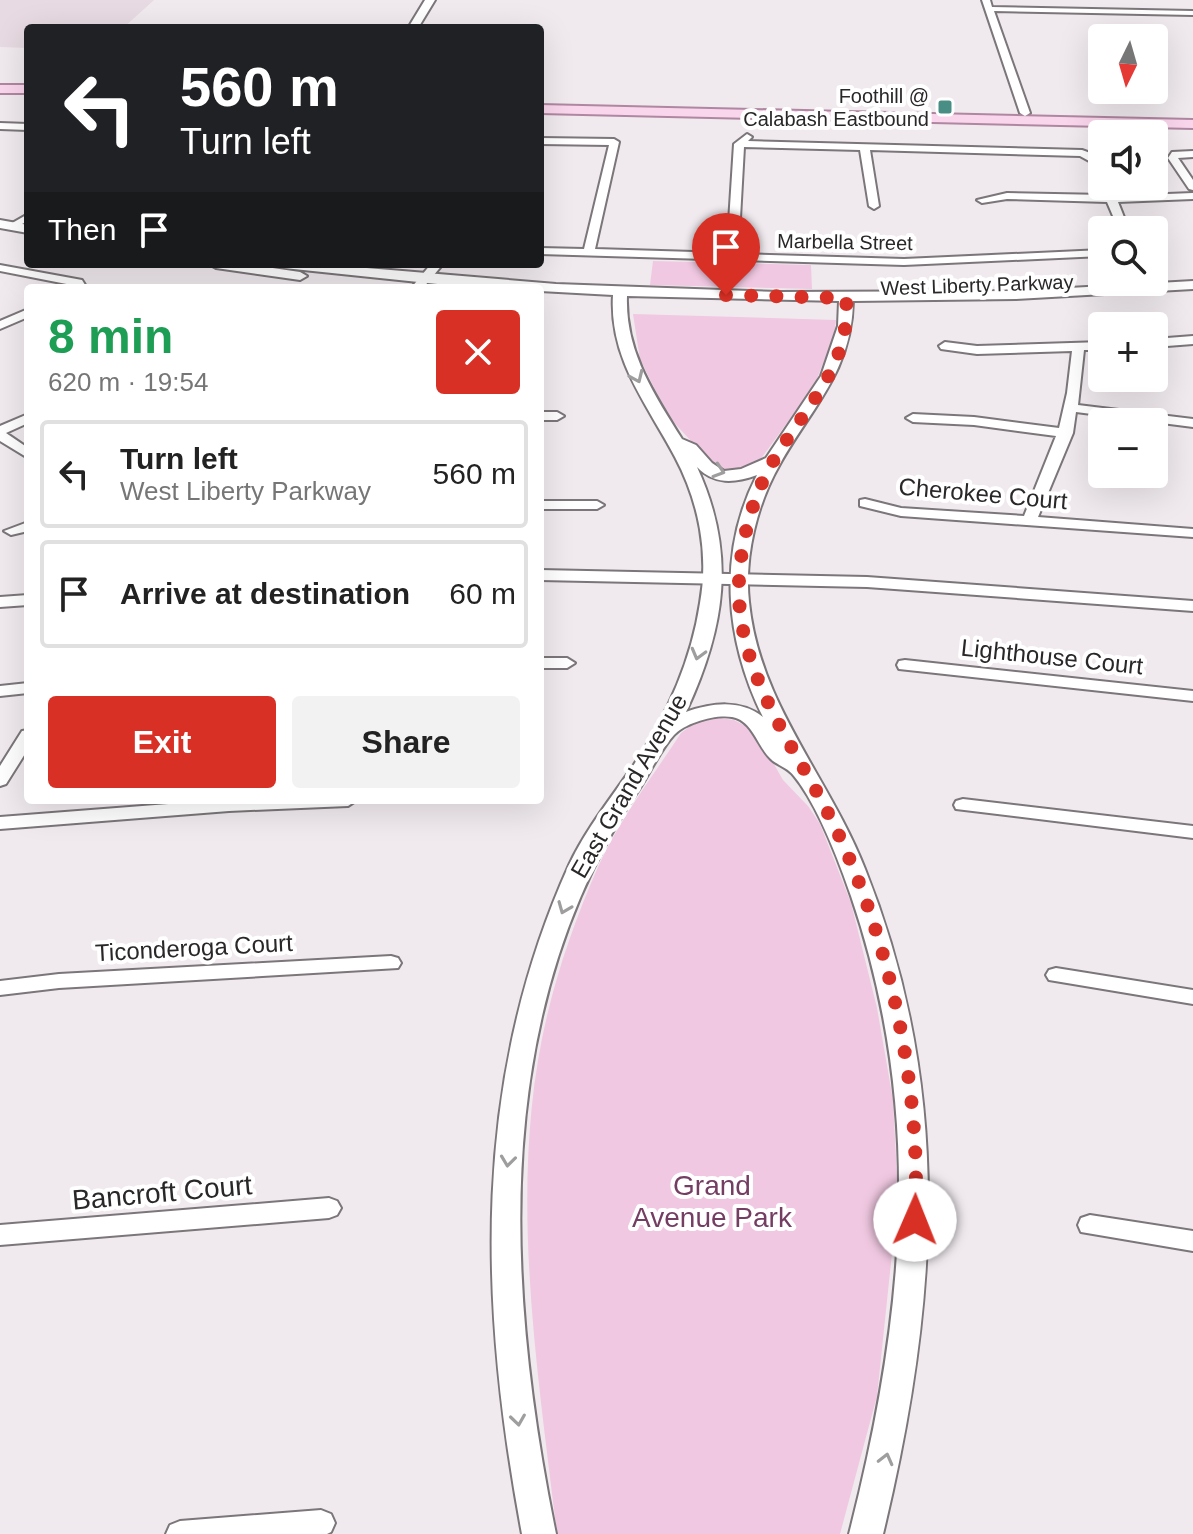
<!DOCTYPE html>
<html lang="en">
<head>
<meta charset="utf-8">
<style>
	:root { --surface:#fff; --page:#f2f2f2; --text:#222; --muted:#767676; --line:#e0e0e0; --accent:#d93025 }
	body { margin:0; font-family:Helvetica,sans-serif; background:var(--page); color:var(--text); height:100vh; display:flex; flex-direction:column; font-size:30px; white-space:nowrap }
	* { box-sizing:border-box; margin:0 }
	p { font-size:26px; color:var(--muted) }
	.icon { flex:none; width:44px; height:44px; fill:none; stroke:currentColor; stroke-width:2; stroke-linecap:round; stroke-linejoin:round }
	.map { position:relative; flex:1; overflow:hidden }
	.drawer { position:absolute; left:24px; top:284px; width:520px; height:520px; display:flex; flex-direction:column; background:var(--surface); border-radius:8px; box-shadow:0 8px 32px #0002 }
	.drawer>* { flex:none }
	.guide { position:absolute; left:24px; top:24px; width:520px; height:244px; border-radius:8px; box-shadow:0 8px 32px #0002; background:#202124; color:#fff; overflow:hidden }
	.needle { width:52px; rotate:185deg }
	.controls { position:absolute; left:1088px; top:24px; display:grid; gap:16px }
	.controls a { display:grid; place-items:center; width:80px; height:80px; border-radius:8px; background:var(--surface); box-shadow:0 8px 32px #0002; font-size:40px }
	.pin { position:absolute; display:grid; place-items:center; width:68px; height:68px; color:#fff; margin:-82px -34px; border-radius:50% 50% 50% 0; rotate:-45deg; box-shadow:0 0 8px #0007 }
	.pin .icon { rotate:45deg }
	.me { position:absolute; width:88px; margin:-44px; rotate:1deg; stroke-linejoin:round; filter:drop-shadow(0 0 6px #0008) }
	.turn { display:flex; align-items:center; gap:28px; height:168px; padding:0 24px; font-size:36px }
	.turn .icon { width:104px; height:104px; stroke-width:2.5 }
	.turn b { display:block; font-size:56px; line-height:68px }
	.then { display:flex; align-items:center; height:76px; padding:0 24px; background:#0003; gap:16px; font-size:30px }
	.round { display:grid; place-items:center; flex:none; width:84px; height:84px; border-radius:8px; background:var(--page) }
	.head { display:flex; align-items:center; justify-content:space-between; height:136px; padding:0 24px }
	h1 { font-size:48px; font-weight:700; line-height:60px; color:#1e9e55 }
	.button { display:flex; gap:16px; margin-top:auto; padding:16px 24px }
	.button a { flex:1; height:92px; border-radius:8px; background:var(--accent); color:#fff; font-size:32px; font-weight:700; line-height:92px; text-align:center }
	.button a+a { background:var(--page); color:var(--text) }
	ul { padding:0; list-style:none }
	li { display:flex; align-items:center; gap:24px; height:108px; margin:0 16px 12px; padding:0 8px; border:4px solid var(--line); border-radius:8px }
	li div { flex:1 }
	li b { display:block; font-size:30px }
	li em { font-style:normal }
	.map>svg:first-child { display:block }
	.built { fill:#e7dae2 }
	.green { fill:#f0c8e1 }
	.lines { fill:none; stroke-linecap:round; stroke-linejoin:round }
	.minor-casing { stroke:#7b7679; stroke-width:4 }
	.tertiary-casing { stroke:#7b7679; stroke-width:4 }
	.primary-casing { stroke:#af87a0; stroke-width:4 }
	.minor { fill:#fff; fill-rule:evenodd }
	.tertiary { fill:#fff; fill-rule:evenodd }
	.primary { fill:#fad6ed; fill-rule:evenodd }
	.oneway { stroke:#9f9e9e }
	.route { stroke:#d93025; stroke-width:14; stroke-dasharray:0 25.2 }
	.poi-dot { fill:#498e84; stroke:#fff; stroke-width:3 }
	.labels { text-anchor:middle; stroke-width:8; stroke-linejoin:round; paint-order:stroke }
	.far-poi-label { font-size:20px; fill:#292728; stroke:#fff; text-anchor:end }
	.far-street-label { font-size:20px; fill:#292728; stroke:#fff }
	.street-label { font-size:24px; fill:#292728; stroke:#fff }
	.near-park-label { font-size:28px; fill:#743d62; stroke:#fff }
	.near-street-label { font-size:28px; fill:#292728; stroke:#fff }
</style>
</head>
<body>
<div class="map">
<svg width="1193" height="1534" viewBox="0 0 1193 1534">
	<rect width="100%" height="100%" fill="#f0eaee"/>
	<path class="built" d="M0,0H154L123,28H28V48L0,47Z"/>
	<path class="green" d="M653,261L811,265L812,289L650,285Z
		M633,314L836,320L834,336L814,386L757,464L733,471L715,467L668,416L640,359Z
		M720,718L734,720L755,731L783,780L808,806L820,824L851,903L877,1008L893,1100L898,1196L877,1396L840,1534H557C537,1366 507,1183 547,1016C559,965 577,915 598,867C619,820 653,776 681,733L696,722Z"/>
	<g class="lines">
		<g class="minor-casing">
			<path id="minor" d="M982,0H990L992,7L1193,11V15L994,11L1030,113L1025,116L1020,113Z
				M0,123L28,124V130L0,129Z
				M747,134L752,137L748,141L1082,150C1098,155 1102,161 1102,177L1098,176L1091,162L1080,156L870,150L879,206L874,209L869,206L860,150L744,147L738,254L904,259L1102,250V256L904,265L540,254V248L584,249L609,145L540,144V138L614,139L619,142L595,249L727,253L734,144Z
				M1193,151V157L1178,158L1193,180V190L1189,189L1168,158L1172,152Z
				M1102,184L1111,186L1115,196L1193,193V199L1118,202L1129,230H1119L1107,202L1007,199L982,203L977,200L1007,193L1105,195Z
				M28,214V221L12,229L7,226Z
				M431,264H443L423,288H411Z
				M0,265L82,280L87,288L0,271Z
				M28,309V317L0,329V321Z
				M1193,336V344L1154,347V339Z
				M945,342L977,346L1102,342V350H1084L1078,405L1193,419V427L1076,412L1073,433L1038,517L1193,529V537L901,516L860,506V500L865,499L901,508L1024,516L1056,436L974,425L913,422L906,418L913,414L974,417L1059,428L1067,393L1072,351L977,354L941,349L939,346Z
				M540,412H557L564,416L557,420H540Z
				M28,414V423L6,433L28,448V458L0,441V426Z
				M540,501H597L604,505L597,509H540Z
				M28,522V531L11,535L4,531Z
				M540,570L867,577L1193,601V611L867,587L540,580Z
				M28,595V605L0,607V597Z
				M540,658H567L575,663L567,668H540Z
				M905,660L1193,691V701L899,669L897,665L899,661Z
				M28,683V693L0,696V686Z
				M28,730V749L6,784L0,786V766L22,731Z
				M963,799L1193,826V838L956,809L954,805L956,801Z
				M220,800H357L348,806L229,811L0,829V817Z
				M391,956L398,958L401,963L398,968L59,988L0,995V981L59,974Z
				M1056,968L1193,990V1004L1049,980L1046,975L1049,970Z
				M329,1198L337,1201L341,1208L337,1215L329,1218L0,1245V1225Z
				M1090,1215L1193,1231V1251L1081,1232L1078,1225L1081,1218Z
				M321,1510L331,1514L335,1523L331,1532L327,1534H166L170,1525L180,1521Z"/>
		</g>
		<g class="tertiary-casing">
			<path id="tertiary" d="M425,0H435L418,28H408Z
				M0,220L28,225V233L0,228Z
				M209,264H245L300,272L307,276L300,280L216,268Z
				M277,264H319L556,284L779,292L1016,291L1193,281V289L1016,299L853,301C852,371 812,407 780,464C757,504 744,556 749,602C759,704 829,777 865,869C954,1091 938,1306 883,1534H849C905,1316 925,1113 851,896C839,861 817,804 794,776C789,769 780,766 773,761C757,748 754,721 732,717C715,714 685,723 674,735C661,749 651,771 640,788C490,1009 505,1284 556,1534H522C479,1305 471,1082 569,865C586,829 611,798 633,766C666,717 691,662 700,603C709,554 699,502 675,457C647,404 609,359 613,295L540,291V288L447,285L284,268ZM627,296L839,301L838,326L821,376L766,458L741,469L724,471L712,463L696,445L682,439C654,394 625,351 627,296ZM697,467C714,485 735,483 757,475C717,553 725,640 763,717C740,699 712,703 686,712C725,628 737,554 697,467Z"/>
		</g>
		<g class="primary-casing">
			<path id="primary" d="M0,85H28V93H0Z
				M540,105L1193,120V128L540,113Z"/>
		</g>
		<use href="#minor" class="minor"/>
		<use href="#tertiary" class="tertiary"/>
		<use href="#primary" class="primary"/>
	</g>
	<defs><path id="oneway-chevron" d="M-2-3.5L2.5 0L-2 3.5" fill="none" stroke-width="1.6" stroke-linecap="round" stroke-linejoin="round" transform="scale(2)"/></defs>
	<g class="oneway">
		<use href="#oneway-chevron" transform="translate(637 377) rotate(66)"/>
		<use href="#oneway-chevron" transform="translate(719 471) rotate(18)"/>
		<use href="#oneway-chevron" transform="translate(698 654) rotate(105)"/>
		<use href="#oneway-chevron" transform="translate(564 908) rotate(112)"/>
		<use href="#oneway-chevron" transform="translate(508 1161) rotate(97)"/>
		<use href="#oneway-chevron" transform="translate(518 1420) rotate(82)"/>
		<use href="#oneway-chevron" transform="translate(886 1459) rotate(-76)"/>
	</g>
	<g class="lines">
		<path class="route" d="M726,295L846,298C852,367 802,410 771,465C750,502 737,556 739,599C744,684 796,748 832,821C890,937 922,1091 915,1220"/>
	</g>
	<rect class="poi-dot" x="937" y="99" width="16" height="16" rx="4"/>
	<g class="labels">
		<g class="far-poi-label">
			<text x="929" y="103">Foothill @<tspan x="929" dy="23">Calabash Eastbound</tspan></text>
		</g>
		<g class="far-street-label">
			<text transform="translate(845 242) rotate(1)" y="7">Marbella Street</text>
			<text transform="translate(977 285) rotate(-2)" y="7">West Liberty Parkway</text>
		</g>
		<g class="street-label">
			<text transform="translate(983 494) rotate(5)" y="8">Cherokee Court</text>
			<text transform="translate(1052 657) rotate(6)" y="8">Lighthouse Court</text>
			<text transform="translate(629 786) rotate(-60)" y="8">East Grand Avenue</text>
			<text transform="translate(194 948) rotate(-3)" y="8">Ticonderoga Court</text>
		</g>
		<g class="near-park-label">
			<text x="712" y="1195">Grand<tspan x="712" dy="32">Avenue Park</tspan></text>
		</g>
		<g class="near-street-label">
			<text transform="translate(162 1192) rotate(-5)" y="10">Bancroft Court</text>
		</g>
	</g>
</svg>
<div class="controls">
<a><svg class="needle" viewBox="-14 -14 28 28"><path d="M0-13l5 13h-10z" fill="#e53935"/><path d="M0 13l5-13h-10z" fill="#767676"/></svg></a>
<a><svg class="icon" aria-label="sound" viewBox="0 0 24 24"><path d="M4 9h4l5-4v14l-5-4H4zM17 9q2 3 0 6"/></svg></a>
<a><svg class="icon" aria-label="search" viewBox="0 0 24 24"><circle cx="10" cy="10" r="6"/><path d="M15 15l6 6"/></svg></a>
<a>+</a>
<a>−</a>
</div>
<div class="pin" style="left:726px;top:295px;background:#d93025"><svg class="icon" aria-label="arrive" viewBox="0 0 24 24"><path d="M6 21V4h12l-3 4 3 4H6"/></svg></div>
<svg class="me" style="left:915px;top:1220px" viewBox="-20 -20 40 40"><circle r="19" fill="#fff"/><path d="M0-13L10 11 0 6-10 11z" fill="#d93025"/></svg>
<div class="guide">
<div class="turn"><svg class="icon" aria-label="left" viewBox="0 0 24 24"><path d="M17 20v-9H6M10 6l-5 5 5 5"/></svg><div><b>560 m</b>Turn left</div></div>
<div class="then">Then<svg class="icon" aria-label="arrive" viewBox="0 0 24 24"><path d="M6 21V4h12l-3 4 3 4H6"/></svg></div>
</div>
<section class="drawer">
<div class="head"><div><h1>8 min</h1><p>620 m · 19:54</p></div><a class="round" style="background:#d93025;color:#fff"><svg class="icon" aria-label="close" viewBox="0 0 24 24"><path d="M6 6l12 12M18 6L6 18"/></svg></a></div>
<ul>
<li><svg class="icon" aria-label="left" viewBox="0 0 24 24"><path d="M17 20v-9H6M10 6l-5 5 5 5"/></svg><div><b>Turn left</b><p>West Liberty Parkway</p></div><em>560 m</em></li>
<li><svg class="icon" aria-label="arrive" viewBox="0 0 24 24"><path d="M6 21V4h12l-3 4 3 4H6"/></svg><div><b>Arrive at destination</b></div><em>60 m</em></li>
</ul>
<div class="button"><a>Exit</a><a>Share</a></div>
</section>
</div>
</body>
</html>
